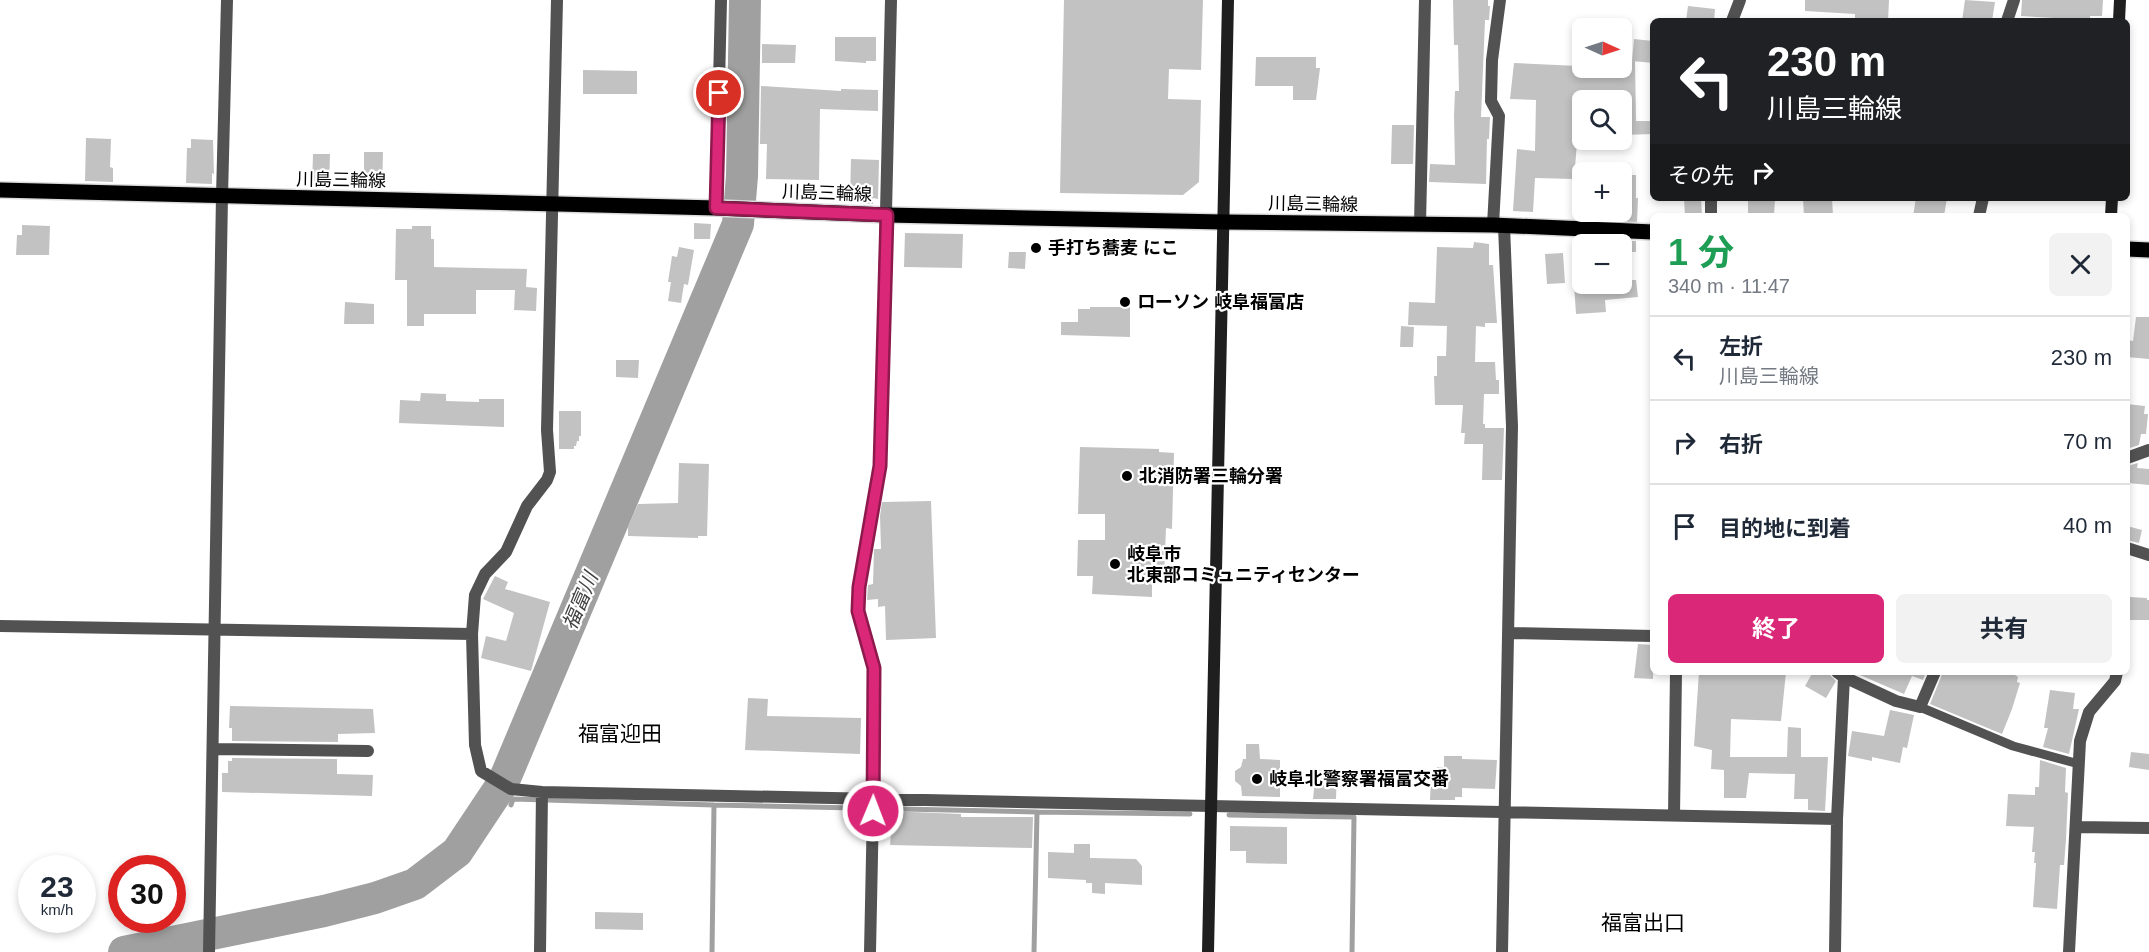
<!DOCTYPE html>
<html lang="ja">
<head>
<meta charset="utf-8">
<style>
	:root { --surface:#fff; --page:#f2f2f3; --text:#1f2937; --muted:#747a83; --line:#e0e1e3; --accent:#db2777 }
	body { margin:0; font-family:Arial,"Noto Sans JP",sans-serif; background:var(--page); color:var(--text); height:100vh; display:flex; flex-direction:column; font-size:22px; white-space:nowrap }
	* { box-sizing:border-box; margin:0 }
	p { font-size:20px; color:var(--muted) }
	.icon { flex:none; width:33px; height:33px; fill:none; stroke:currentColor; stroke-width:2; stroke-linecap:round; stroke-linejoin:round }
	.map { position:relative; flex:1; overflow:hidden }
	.drawer { position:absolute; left:1650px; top:213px; width:480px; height:462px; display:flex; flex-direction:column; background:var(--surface); border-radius:9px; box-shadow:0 3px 9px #0003 }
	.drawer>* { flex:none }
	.banner { position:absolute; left:1650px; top:18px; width:480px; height:183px; border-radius:9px; box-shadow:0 3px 9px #0003; background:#202124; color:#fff; overflow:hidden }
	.needle { width:39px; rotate:93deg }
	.tools { position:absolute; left:1572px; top:18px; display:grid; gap:12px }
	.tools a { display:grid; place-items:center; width:60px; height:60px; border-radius:9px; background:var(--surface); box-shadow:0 3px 9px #0003; font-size:30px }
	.speed { position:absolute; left:18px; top:855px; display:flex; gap:12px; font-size:30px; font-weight:700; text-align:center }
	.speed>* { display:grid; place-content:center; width:78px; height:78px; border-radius:50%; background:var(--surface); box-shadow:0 3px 9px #0003; line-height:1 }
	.speed small { font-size:15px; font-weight:400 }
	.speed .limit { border:9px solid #d22; background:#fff; color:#111 }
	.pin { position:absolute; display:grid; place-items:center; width:51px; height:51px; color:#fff; margin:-26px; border:3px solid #fff; border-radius:50%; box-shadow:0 2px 6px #0007 }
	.me { position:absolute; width:66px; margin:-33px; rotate:1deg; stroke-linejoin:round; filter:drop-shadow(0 0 4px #0008) }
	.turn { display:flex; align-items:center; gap:21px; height:126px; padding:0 18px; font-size:27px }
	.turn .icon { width:78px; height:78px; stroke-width:2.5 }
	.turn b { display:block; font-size:42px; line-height:51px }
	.then { display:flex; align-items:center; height:57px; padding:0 18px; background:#0003; gap:12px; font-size:22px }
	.round { display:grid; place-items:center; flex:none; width:63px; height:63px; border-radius:9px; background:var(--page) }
	.head { display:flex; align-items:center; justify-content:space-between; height:102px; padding:0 18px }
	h1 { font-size:36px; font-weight:700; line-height:45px; color:#1e9e55 }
	.action { display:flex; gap:12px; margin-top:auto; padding:12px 18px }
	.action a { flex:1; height:69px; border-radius:9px; background:var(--accent); color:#fff; font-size:24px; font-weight:700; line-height:69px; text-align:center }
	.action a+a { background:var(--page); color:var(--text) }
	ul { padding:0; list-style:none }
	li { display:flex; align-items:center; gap:18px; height:84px; padding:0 18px; border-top:2px solid var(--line) }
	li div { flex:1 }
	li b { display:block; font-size:22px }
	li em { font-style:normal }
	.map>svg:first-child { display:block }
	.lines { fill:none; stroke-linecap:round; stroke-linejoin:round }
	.stream { stroke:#a0a0a0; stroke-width:5 }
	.river { stroke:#a0a0a0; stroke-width:32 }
	.building { fill:#c2c2c2 }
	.primary-casing { stroke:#dbdbdb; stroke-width:18 }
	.lane { stroke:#525252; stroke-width:9 }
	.street { stroke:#525252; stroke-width:12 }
	.secondary { stroke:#1f1f1f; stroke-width:12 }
	.primary { stroke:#000; stroke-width:15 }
	.route-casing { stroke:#8e194d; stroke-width:15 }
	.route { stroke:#db2777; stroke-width:10 }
	.poi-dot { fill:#000; stroke:#fff; stroke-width:2 }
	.labels { text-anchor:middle; stroke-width:4.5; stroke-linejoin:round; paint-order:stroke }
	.street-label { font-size:18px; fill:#000; stroke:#fff }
	.poi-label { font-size:18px; font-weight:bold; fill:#000; stroke:#fff; text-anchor:start }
	.water-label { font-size:20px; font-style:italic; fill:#414141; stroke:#fff }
	.quarter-label { font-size:21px; fill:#000; stroke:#fff }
</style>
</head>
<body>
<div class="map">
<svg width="2149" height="952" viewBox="0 0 2149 952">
	<rect width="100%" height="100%" fill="#fff"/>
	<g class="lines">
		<path class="stream" d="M494,797L500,800
			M511,805L513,799L714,805L712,952
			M714,805L1037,812L1034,952
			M1037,812L1190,814
			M1229,815L1354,817L1352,952"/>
		<path class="river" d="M124,952L324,911L375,898L415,884L457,852L503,783L738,224L742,176L745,0"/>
	</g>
	<path class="building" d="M1064,0H1203L1201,70L1169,69L1168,99L1201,100L1199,182L1183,195L1060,193Z
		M1453,0H1488V6H1490L1489,20H1485L1481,117H1490L1489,139H1487L1486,184L1429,182L1430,164L1455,165L1454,116L1455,91H1459L1458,45H1454Z
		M1805,0H1889L1888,21H1855V14L1805,11Z
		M1965,0L1995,2L1992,21H1962Z
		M2022,0H2103L2102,16H2090V20L2021,16Z
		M1688,6L1715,9L1714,21H1686Z
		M835,37H876V61H866V63L835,61Z
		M1634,39L1653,41V63L1632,61Z
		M762,44L796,45L795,63H762Z
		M1256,57H1316V68H1320L1316,100H1293V86H1255Z
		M1635,61L1636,121H1652L1653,134L1622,135V100H1582V119H1579L1574,179L1535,178L1533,212L1513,211L1517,149L1535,151L1536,100L1510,99L1514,63L1622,68V62Z
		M583,70L637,71V94H583Z
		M761,86L841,91V89L878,90V111L820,109L819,180L766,179L767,144H760Z
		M1392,125H1414L1413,164H1391Z
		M86,138L111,139L110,167L113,168V182L85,181Z
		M191,139L213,140L214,174L212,173V184L186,183L187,148H191Z
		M364,152H383L382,190L364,189Z
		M313,154H330L329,187L312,186Z
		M851,159L879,160L878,199L873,198V204L856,203V198H850Z
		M1622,175H1636V198H1638L1637,222L1603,220V213L1622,212Z
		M1684,198H1701L1702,216H1685Z
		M1748,198H1775L1774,216H1748Z
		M1803,198H1832L1833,216H1804Z
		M1916,198H1947L1944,216H1913Z
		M694,223L711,224L710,239H694Z
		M22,225L50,226L49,255H16L17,235H22Z
		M412,226H431V239H434V267L527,269L526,287L537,288L536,311L514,310L515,290H476V314H424V326H407V280H395L396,229H412Z
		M905,233L963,234L962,268L904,267Z
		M1602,240L1636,241V252H1622V244H1601Z
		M1474,242L1489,244V265H1493L1497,323H1485V327L1476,326L1475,362H1495L1496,380H1499V394H1484L1483,424H1485V428H1504L1502,480H1482L1483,444H1464L1465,433H1461L1463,405H1435L1434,376H1437V356H1446L1447,326L1408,325L1409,302L1435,303L1437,247L1473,248Z
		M679,247L694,250L688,285L684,284L681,303L668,301L671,282H668L672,256L677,257Z
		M1009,252H1026L1025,269L1008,268Z
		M1563,253L1565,283L1547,284L1545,254Z
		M1622,280H1636L1638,297L1605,300L1606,312L1576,314L1574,284H1622Z
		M345,302L374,304V324H344Z
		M1090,307H1130V337L1061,335V322H1078V309H1090Z
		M2136,317H2149V359L2127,357V340L2133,341Z
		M1401,326L1414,327L1413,347H1400Z
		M616,360H639L638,378L616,377Z
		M421,393L446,394V401L479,402V399H504V427L399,423L400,400L420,401Z
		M2127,404L2145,406L2144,414H2148L2146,434H2141L2139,445L2127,449Z
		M559,411H581V436H579V441H577L576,446H574V449H559Z
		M1080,447L1159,449V452L1174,453L1172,529L1166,528L1164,575L1152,576V597L1092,594L1093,576H1077L1078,540H1105V514H1078Z
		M679,463L709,464L707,536H698V538L628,536V526L638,504L678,503Z
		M2138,463L2137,468L2149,469V485L2128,483L2127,466Z
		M931,501L936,638L886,640L885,606L878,607V599L867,600L868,585L873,584L874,549H881L880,516L882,502Z
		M2127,526L2142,530L2139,543L2127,540Z
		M495,576L508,582L505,589L550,602L531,671L481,658L486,636L506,641L514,613L483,599Z
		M2130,597L2147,598V600H2149V620H2129Z
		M1638,644L1653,645V679L1634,678Z
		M1699,672H1786L1781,721L1731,719L1730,757H1787L1788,727L1801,728V757H1828L1825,811L1808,810V799H1794L1795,774L1749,773L1746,798H1724V770L1711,769L1712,750L1694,746Z
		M1813,672H1827L1836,681L1826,698L1805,686Z
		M1853,672H1926L1923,680L1912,676L1904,694Z
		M1943,672H2016L2015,675L2018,677L2017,682L2020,683L2012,709L2002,734L1930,704Z
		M2050,690L2075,693L2073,709H2079L2069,754L2043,747L2048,728H2044Z
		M748,698L768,699L767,716L861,718L860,754L745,750Z
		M230,706L373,709L375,733L338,734V742L232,741V728H229Z
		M1890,710L1914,715L1907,748L1903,747L1900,763L1872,757V761L1848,756L1852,731L1884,736Z
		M1246,744H1259L1260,759L1280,760V797L1242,796L1241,786L1235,781V771L1241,767L1243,759H1246Z
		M2131,752L2149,754V770L2129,767Z
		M1444,756H1462V759L1497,760L1495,789L1462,788V797H1455V800H1430L1431,778H1437V767H1444Z
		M232,758L337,759V774L373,775L372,796L222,792V773H228V761H232Z
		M2040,760L2066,768L2065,792L2068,793L2066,839L2064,865H2060L2057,909L2033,907L2036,863H2034L2035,852H2032L2034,827L2006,826L2008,794L2035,795V787H2039Z
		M1316,770H1337L1336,799H1313Z
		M887,811L961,814V817H1033L1032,848L890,845L891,832L886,831Z
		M1230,826L1287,827V864L1246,863V851H1230Z
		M1074,844H1090V858L1136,859L1142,866V885L1105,883V894L1092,893V883H1086V880L1048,878V852L1074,853Z
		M595,912L643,913V930L595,929Z"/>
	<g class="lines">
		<g class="primary-casing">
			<path id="primary" d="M0,190L716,208L887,215L1223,222L1493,225L1653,232
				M2127,249L2149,250"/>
		</g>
		<path class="lane" d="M1920,707L2013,746L2079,764"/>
		<path class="street" d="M557,0L547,430L550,472L547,480L527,506L506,552L485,574L475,595L472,634L475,745L481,771L511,789L542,792L1837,819
			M1732,21L1740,0
			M2007,21L2014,0
			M1711,198V216
			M716,208L721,0
			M1979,216L1983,198
			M1420,224L1425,0
			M1493,225L1499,116L1491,101L1492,60L1500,0
			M2127,458L2149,450
			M2127,548L2149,555
			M0,626L472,634
			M1509,633L1653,636
			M1837,672L1844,677L1896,701L1920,707L1935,672
			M213,749L368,751
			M1674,816L1676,672
			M2076,827L2149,828
			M209,952L222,196L227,0
			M540,952L542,792
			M870,952L875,712L874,668L858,611L859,587L880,466L891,0
			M1502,952L1512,426L1504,226
			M1835,952L1837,819L1844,677
			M2069,952L2080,741L2089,712L2115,681L2117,672"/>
		<path class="secondary" d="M2119,21L2120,0
			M2111,216L2112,198
			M1208,952L1228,0"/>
		<use href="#primary" class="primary"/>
	</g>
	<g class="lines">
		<g class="route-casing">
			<path id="route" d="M719,93L716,208L887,215L880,466L859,587L858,611L874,668L873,811"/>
		</g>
		<use href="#route" class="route"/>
	</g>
	<g class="poi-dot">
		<circle cx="1036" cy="248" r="6"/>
		<circle cx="1125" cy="302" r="6"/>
		<circle cx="1127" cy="476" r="6"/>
		<circle cx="1115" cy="564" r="6"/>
		<circle cx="1257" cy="779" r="6"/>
	</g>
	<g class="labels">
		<g class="street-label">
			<text transform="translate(341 180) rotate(1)" y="6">川島三輪線</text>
			<text transform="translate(827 193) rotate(2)" y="6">川島三輪線</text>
			<text transform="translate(1313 204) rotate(1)" y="6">川島三輪線</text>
		</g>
		<g class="poi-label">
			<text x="1048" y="254">手打ち蕎麦 にこ</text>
			<text x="1137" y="308">ローソン 岐阜福富店</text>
			<text x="1139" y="482">北消防署三輪分署</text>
			<text x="1127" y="560">岐阜市<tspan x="1127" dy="21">北東部コミュニティセンター</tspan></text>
			<text x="1269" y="785">岐阜北警察署福富交番</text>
		</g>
		<g class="water-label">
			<text transform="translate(580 601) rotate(-67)" y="7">福富川</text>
		</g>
		<g class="quarter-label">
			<text x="620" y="741">福富迎田</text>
			<text x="1643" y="930">福富出口</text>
		</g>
	</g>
</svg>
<div class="tools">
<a><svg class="needle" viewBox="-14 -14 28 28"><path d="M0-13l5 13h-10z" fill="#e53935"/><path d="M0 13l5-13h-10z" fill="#747a83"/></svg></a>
<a><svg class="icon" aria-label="search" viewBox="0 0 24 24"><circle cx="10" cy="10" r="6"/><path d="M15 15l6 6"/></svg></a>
<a>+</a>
<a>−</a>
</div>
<div class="speed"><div>23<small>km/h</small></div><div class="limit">30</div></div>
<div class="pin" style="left:719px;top:93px;background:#d93025"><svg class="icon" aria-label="arrive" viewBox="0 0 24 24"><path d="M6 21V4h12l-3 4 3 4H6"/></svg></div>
<svg class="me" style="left:873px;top:811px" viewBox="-20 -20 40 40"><circle r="17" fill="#db2777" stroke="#fff" stroke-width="3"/><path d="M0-11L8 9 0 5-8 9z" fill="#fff"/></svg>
<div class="banner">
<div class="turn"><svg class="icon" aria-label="left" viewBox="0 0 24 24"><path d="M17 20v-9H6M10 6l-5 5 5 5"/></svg><div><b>230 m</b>川島三輪線</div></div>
<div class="then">その先<svg class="icon" aria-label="right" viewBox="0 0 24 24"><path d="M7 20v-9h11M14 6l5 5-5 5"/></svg></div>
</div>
<section class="drawer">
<div class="head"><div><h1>1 分</h1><p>340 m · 11:47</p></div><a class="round"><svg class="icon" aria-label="close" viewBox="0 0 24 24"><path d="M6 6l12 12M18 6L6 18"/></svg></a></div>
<ul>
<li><svg class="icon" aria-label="left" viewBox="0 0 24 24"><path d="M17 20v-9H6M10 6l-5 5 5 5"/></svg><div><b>左折</b><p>川島三輪線</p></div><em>230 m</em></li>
<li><svg class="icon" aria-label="right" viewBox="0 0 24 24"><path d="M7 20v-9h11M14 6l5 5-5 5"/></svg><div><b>右折</b></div><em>70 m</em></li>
<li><svg class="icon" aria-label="arrive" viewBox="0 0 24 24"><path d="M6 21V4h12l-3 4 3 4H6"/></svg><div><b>目的地に到着</b></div><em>40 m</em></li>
</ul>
<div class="action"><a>終了</a><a>共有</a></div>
</section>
</div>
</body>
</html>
